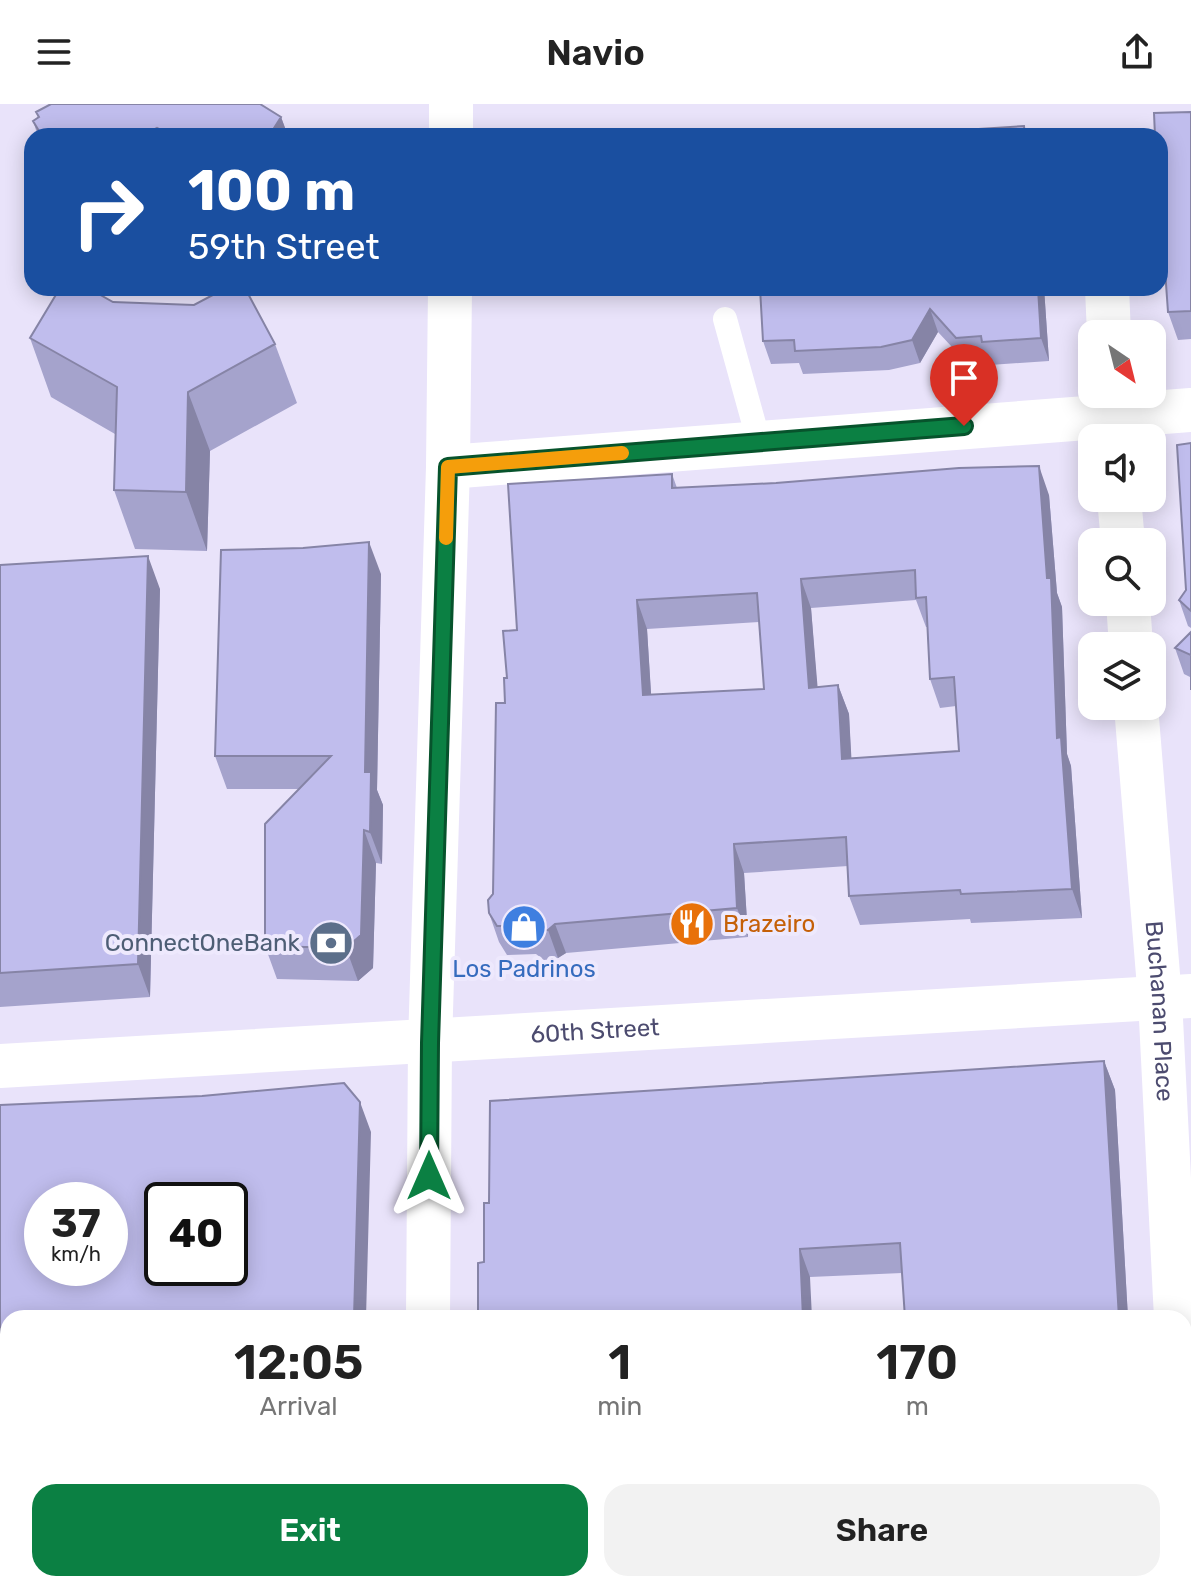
<!DOCTYPE html>
<html lang="en">
<head>
<meta charset="utf-8">
<style>
	:root { --surface:#fff; --page:#f2f2f2; --text:#222; --muted:#767676; --accent:#0b8043 }
	body { margin:0; font-family:Rubik,sans-serif; background:var(--page); color:var(--text); height:100vh; display:flex; flex-direction:column; font-size:30px; white-space:nowrap }
	* { box-sizing:border-box; margin:0 }
	p { font-size:26px; color:var(--muted) }
	.icon { flex:none; width:44px; height:44px; fill:none; stroke:currentColor; stroke-width:2; stroke-linecap:round; stroke-linejoin:round }
	.map { position:relative; flex:1; overflow:hidden }
	.drawer { position:absolute; left:0px; top:1206px; width:1192px; height:282px; display:flex; flex-direction:column; background:var(--surface); border-radius:24px 24px 0 0; box-shadow:0 4px 20px #0003 }
	.drawer>* { flex:none }
	.guide { position:absolute; left:24px; top:24px; width:1144px; height:168px; border-radius:24px; box-shadow:0 4px 20px #0003; background:#1a4fa0; color:#fff; overflow:hidden }
	.needle { width:52px; rotate:145deg }
	.controls { position:absolute; left:1078px; top:216px; display:grid; gap:16px }
	.controls a { display:grid; place-items:center; width:88px; height:88px; border-radius:16px; background:var(--surface); box-shadow:0 4px 20px #0003; font-size:40px }
	.speed { position:absolute; left:24px; top:1078px; display:flex; gap:16px; font-size:40px; font-weight:700; text-align:center }
	.speed>* { display:grid; place-content:center; width:104px; height:104px; border-radius:50%; background:var(--surface); box-shadow:0 4px 20px #0003; line-height:1 }
	.speed small { font-size:20px; font-weight:400 }
	.speed .limit { border:4px solid #111; border-radius:12px; background:#fff; color:#111 }
	.pin { position:absolute; display:grid; place-items:center; width:68px; height:68px; color:#fff; margin:-82px -34px; border-radius:50% 50% 50% 0; rotate:-45deg; box-shadow:0 0 8px #0007 }
	.pin .icon { rotate:45deg }
	.me { position:absolute; width:88px; margin:-44px; rotate:0deg; stroke-linejoin:round; filter:drop-shadow(0 0 6px #0008) }
	.turn { display:flex; align-items:center; gap:28px; height:168px; padding:0 32px; font-size:36px }
	.turn .icon { width:104px; height:104px; stroke-width:2.5 }
	.turn b { display:block; font-size:56px; line-height:68px }
	.eta { display:flex; justify-content:space-evenly; align-items:center; height:136px; text-align:center }
	.eta b { font-size:48px; font-weight:600; line-height:56px }
	.primary-button { display:flex; gap:16px; margin-top:auto; padding:16px 32px }
	.primary-button a { flex:1; height:92px; border-radius:24px; background:var(--accent); color:#fff; font-size:32px; font-weight:600; line-height:92px; text-align:center }
	.primary-button a+a { background:var(--page); color:var(--text) }
	header { display:flex; justify-content:space-between; align-items:center; height:104px; padding:0 32px; background:var(--surface); font-size:36px; font-weight:600 }
	.map>svg:first-child { display:block }
	.lines { fill:none; stroke-linecap:round; stroke-linejoin:round }
	.lane { stroke:#fff; stroke-width:24 }
	.street { stroke:#fff; stroke-width:44 }
	.secondary { stroke:#fff; stroke-width:44 }
	.wall { fill:#a5a3cc; fill-rule:evenodd }
	.shaded-wall { fill:#8684a6 }
	.building { fill:#c0bded; stroke:#8684a6; stroke-width:2; fill-rule:evenodd }
	.route-casing { stroke:#07532c; stroke-width:20 }
	.route { stroke:#0b8043; stroke-width:14 }
	.slow { stroke:#f59e0b; stroke-width:14 }
	.labels { text-anchor:middle; stroke-width:8; stroke-linejoin:round; paint-order:stroke }
	.food-label { font-size:24px; fill:#c56008; stroke:#eee9fd; text-anchor:start }
	.service-label { font-size:24px; fill:#4e5e75; stroke:#eee9fd; text-anchor:end }
	.shop-label { font-size:24px; fill:#366cbe; stroke:#eee9fd }
	.street-label { font-size:24px; fill:#4c4b6f; stroke:#eee9fd }
</style>
</head>
<body>
<header><svg class="icon" aria-label="menu" viewBox="0 0 24 24"><path d="M4 6h16M4 12h16M4 18h16"/></svg>Navio<svg class="icon" aria-label="share" viewBox="0 0 24 24"><path d="M12 15V3M7 8l5-5 5 5M5 13v7h14v-7"/></svg></header>
<div class="map">
<svg width="1191" height="1487" viewBox="0 0 1191 1487">
	<rect width="100%" height="100%" fill="#e9e3fa"/>
	<g class="lines">
		<path class="lane" d="M725,215L759,338"/>
		<g class="street">
			<path d="M1107,184L1109,230"/>
			<path d="M448,363L1191,306"/>
			<path d="M1119,394L1123,438"/>
			<path d="M1128,498L1131,542"/>
			<path id="s1" d="M1136,602L1160,895L1176,1214"/>
			<path d="M1184,1356L1191,1474"/>
		</g>
		<g class="secondary">
			<path d="M451,32V0"/>
			<path id="s2" d="M0,962L1191,892"/>
			<path d="M428,1214L430,939L448,363L450,184"/>
			<path d="M427,1487V1480"/>
		</g>
	</g>
	<path class="wall" d="M36,8L281,13L288,32H38L33,17L38,14Z
		M1191,8V235L1178,236L1168,208Z
		M760,184H1044L1049,257L990,261L988,255L965,257L938,228L920,259L889,266L803,270L799,259L771,260L763,237Z
		M113,198L275,240L297,299L210,347L207,447L135,445L114,386L115,330L51,293L30,234Z
		M1191,339V524L1188,522L1179,496L1186,486Z
		M672,370L677,384L1049,391L1057,489L1062,503L1067,650L1071,662L1082,814L971,819L970,815L860,821L849,792L848,762L744,769L748,833L566,849L558,854L544,856L536,850L507,851L499,838L489,809L493,790L505,599L517,526ZM916,496L926,523H927L930,575L940,604L956,602L959,647L851,654L849,610L838,581L817,583L811,504ZM759,518L764,585L651,591L647,525Z
		M0,461L160,485L150,893L0,903Z
		M381,470L377,686L383,701L382,760L376,759L373,864L358,877L277,875L265,842L299,685H227L215,652Z
		M1191,528L1190,573L1184,570L1175,544Z
		M1104,957L1115,986L1128,1214H905L902,1169L810,1173L484,1158L489,1099Z"/>
	<path class="shaded-wall" d="M281,13L288,32H269Z
		M1038,184H1044L1049,257L1041,234Z
		M930,205L938,228L920,259L912,236Z
		M188,288L210,347L207,447L186,388Z
		M1039,362L1049,391L1057,489L1062,503L1067,650L1071,662L1082,814L1072,785L1057,634L1047,474Z
		M369,438L381,470L377,686L383,701L382,760L370,728L365,668Z
		M148,452L160,485L150,893L138,860Z
		M801,475L811,504L820,612L809,584Z
		M637,496L647,525L653,620L643,591Z
		M838,581L849,610L853,683L842,655Z
		M364,726L376,759L373,864L358,877L346,844Z
		M734,740L744,769L748,833L737,804Z
		M555,820L566,849L558,854L548,826Z
		M1104,957L1115,986L1128,1214H1119Z
		M360,998L371,1028L366,1214H354Z
		M800,1145L810,1173L812,1214H803Z
		M146,1480H158V1487H146Z
		M338,1480H346L347,1487H338Z
		M1137,1480H1145L1146,1487H1137Z"/>
	<path class="building" d="M51,0H260L281,13L269,32H172L157,24L142,32H42L33,17L39,13L36,8Z
		M1191,8V207L1168,208L1160,95V32H1155L1154,9Z
		M1024,22L1025,32H916V29Z
		M60,184H88L113,198L194,201L226,184H245L275,240L188,288L186,388L114,386L117,283L30,234Z
		M760,184H1038L1041,234L982,238L981,232L956,234L930,205L912,236L881,243L795,247L794,236L763,237Z
		M1191,339V507L1179,496L1186,486L1177,341Z
		M1039,362L1047,474H1051L1057,634L1061,633L1072,785L961,790L960,786L849,792L846,733L734,740L737,804L555,820L548,826L534,827L526,822H497L489,809L488,796L493,790L496,599H505L504,574H507L503,527L517,526L508,380L672,370V384L776,379L959,364ZM915,466L916,494L926,493L930,575L954,573L959,647L842,655L838,581L809,584L801,475ZM757,489L764,585L643,591L637,496Z
		M369,438L365,668H371L370,728L364,726L361,831L346,844L265,842V720L331,652H215L221,446L303,444Z
		M148,452L138,860L0,869V461Z
		M1191,528V586V551L1175,544Z
		M1104,957L1119,1214H905L900,1139L800,1145L803,1214H478V1159L484,1158V1099H489L490,997Z
		M344,979L360,998L354,1214H8V1480H146V1487H0V1001L202,992ZM42,1096H110V1164H42ZM162,1096H230V1164H162Z
		M244,1480H338V1487H244Z
		M479,1480H1137V1487H477Z"/>
	<g class="lines">
		<g class="route-casing">
			<path id="route" d="M429,1072L430,939L448,363L964,322"/>
		</g>
		<use href="#route" class="route"/>
		<path class="slow" d="M446,434L448,363L622,349"/>
	</g>
	<defs>
		<g id="restaurant-disc" transform="scale(2.3)"><circle r="9.5" fill="#e8710a" stroke="#eee9fd"/><path d="M-5-6h1v4h1v-4h1v4h1v-4h1v5L-1.5 .5V6h-2V.5L-5-1ZM5-6V6H3V1.5H1.5Q1.5-4 5-6Z" fill="#fff"/></g>
		<g id="shop-disc" transform="scale(2.3)"><circle r="9.5" fill="#3f7fe0" stroke="#eee9fd"/><path d="M-5-2.5h2.3a2.7 3.5 0 0 1 5.4 0H5L5.5 6h-11ZM-1.5-2.5h3a1.5 2.3 0 0 0-3 0Z" fill="#fff"/></g>
		<g id="bank-disc" transform="scale(2.3)"><circle r="9.5" fill="#5c6f8a" stroke="#eee9fd"/><path d="M-6-4H6V4H-6ZM0-2.3a2.3 2.3 0 1 0 0 4.6a2.3 2.3 0 1 0 0-4.6Z" fill="#fff"/></g>
	</defs>
	<g fill-rule="evenodd">
		<use href="#restaurant-disc" x="692" y="820"/>
		<use href="#shop-disc" x="524" y="823"/>
		<use href="#bank-disc" x="331" y="839"/>
	</g>
	<g class="labels">
		<g class="food-label">
			<text x="723" y="828">Brazeiro</text>
		</g>
		<g class="service-label">
			<text x="300" y="847">ConnectOneBank</text>
		</g>
		<g class="shop-label">
			<text x="524" y="873">Los Padrinos</text>
		</g>
		<g class="street-label">
			<text dy="8" stroke="none"><textPath href="#s1" startOffset="306">Buchanan Place</textPath></text>
			<text dy="8" stroke="none"><textPath href="#s2" startOffset="596">60th Street</textPath></text>
		</g>
	</g>
</svg>
<div class="controls">
<a><svg class="needle" viewBox="-14 -14 28 28"><path d="M0-13l5 13h-10z" fill="#e53935"/><path d="M0 13l5-13h-10z" fill="#767676"/></svg></a>
<a><svg class="icon" aria-label="sound" viewBox="0 0 24 24"><path d="M4 9h4l5-4v14l-5-4H4zM17 9q2 3 0 6"/></svg></a>
<a><svg class="icon" aria-label="search" viewBox="0 0 24 24"><circle cx="10" cy="10" r="6"/><path d="M15 15l6 6"/></svg></a>
<a><svg class="icon" aria-label="layers" viewBox="0 0 24 24"><path d="M12 4l9 5-9 5-9-5zM3 14l9 5 9-5"/></svg></a>
</div>
<div class="speed"><div>37<small>km/h</small></div><div class="limit">40</div></div>
<div class="pin" style="left:964px;top:322px;background:#d93025"><svg class="icon" aria-label="arrive" viewBox="0 0 24 24"><path d="M6 21V4h12l-3 4 3 4H6"/></svg></div>
<svg class="me" style="left:429px;top:1072px" viewBox="-20 -20 40 40"><path d="M0-17L14 15 0 8-14 15z" fill="#0b8043" stroke="#fff" stroke-width="4"/></svg>
<div class="guide">
<div class="turn"><svg class="icon" aria-label="right" viewBox="0 0 24 24"><path d="M7 20v-9h11M14 6l5 5-5 5"/></svg><div><b>100 m</b>59th Street</div></div>
</div>
<section class="drawer">
<div class="eta">
<div><b>12:05</b><p>Arrival</p></div>
<div><b>1</b><p>min</p></div>
<div><b>170</b><p>m</p></div>
</div>
<div class="primary-button"><a>Exit</a><a>Share</a></div>
</section>
</div>
</body>
</html>
